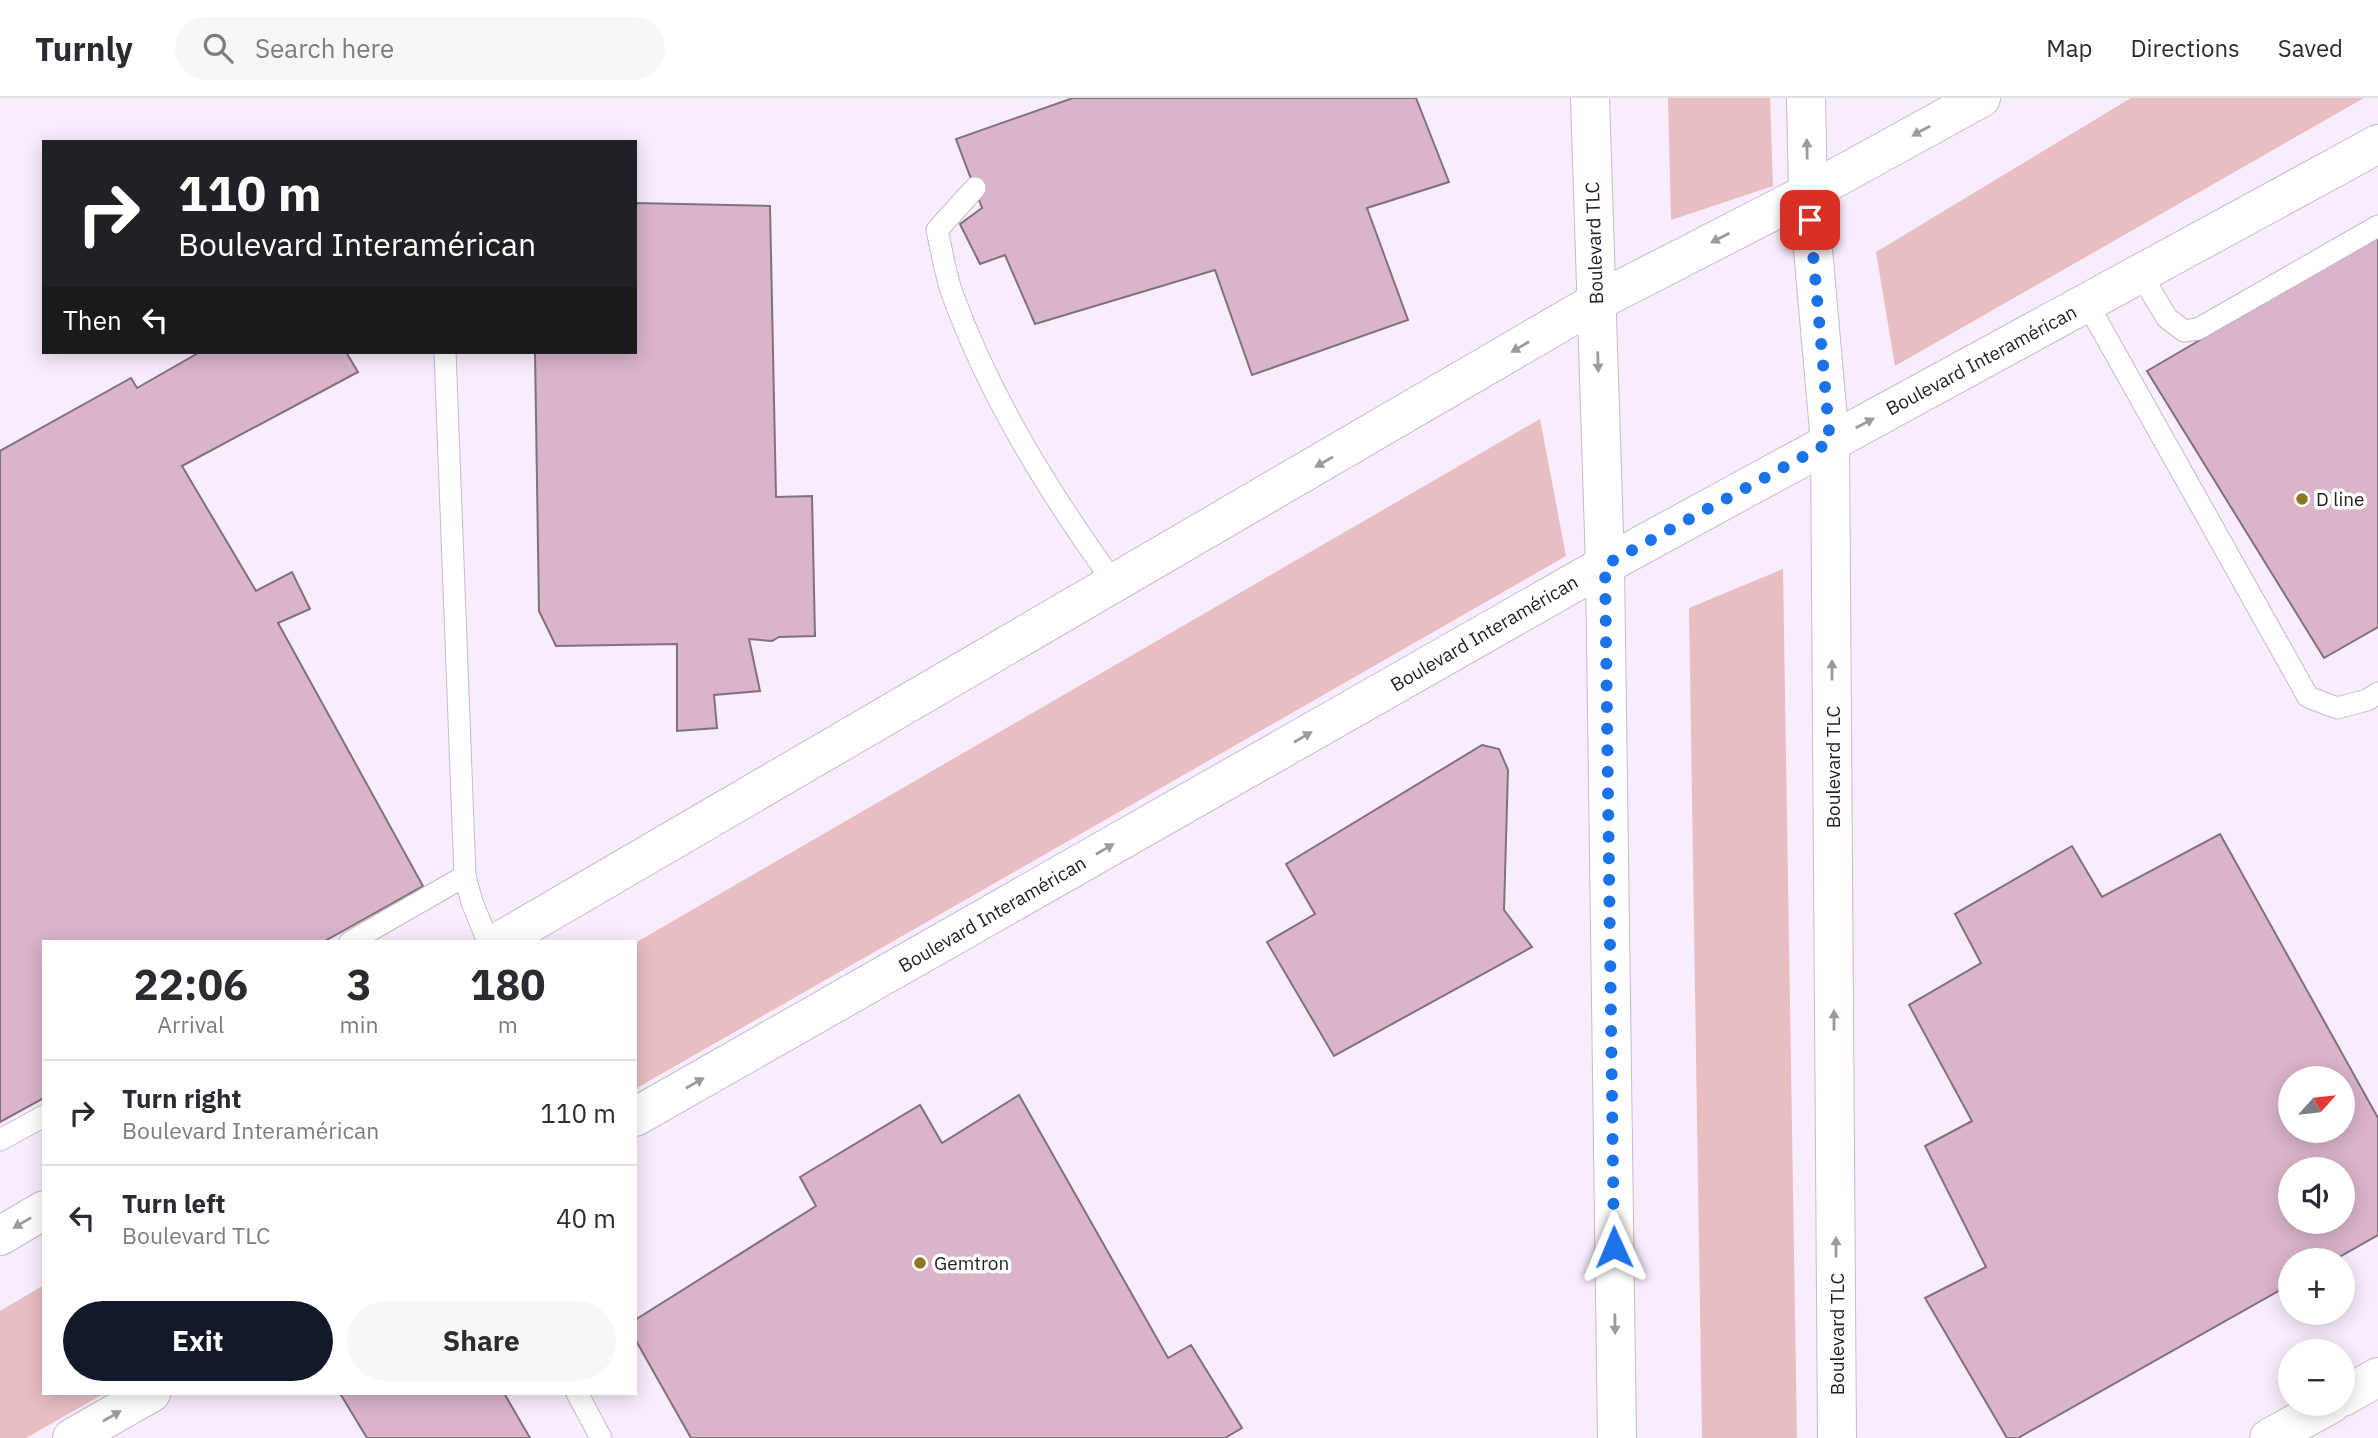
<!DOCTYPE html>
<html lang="en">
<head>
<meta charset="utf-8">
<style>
	:root { --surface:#fff; --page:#f7f7f7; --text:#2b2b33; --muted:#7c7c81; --line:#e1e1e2; --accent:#111827 }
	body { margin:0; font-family:"IBM Plex Sans",sans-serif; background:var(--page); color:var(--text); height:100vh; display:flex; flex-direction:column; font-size:26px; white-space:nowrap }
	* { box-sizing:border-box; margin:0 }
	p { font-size:23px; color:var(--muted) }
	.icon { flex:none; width:38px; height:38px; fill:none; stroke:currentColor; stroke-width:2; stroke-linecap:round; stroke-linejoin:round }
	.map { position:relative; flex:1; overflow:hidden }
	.sheet { position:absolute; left:42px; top:842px; width:595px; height:455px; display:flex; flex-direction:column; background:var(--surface); border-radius:0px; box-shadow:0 4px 18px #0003 }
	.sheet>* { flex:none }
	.banner { position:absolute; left:42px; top:42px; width:595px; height:214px; border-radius:0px; box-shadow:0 4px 18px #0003; background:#202124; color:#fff; overflow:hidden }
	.needle { width:46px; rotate:63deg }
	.fabs { position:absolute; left:2278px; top:968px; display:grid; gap:14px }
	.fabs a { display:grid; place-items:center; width:77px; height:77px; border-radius:50%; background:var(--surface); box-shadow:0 4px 18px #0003; font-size:35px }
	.pin { position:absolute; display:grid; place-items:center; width:60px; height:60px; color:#fff; margin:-30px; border-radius:14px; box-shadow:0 4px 10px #0006 }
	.me { position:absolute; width:77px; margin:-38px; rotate:359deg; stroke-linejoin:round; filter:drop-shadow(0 0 5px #0008) }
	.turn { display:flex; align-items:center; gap:24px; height:147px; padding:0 21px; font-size:32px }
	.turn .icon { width:91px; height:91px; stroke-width:2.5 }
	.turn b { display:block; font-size:49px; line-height:60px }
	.then { display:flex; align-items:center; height:66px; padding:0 21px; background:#0003; gap:14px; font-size:26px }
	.eta { display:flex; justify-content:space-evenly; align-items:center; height:119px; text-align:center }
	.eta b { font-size:42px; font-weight:700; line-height:49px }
	.primary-button { display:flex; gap:14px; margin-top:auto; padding:14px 21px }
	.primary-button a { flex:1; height:80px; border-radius:42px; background:var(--accent); color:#fff; font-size:28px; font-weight:700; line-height:80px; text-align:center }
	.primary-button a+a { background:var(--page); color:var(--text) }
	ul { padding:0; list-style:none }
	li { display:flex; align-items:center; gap:21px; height:105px; padding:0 21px; border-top:2px solid var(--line) }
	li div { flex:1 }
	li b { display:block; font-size:26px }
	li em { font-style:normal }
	header { display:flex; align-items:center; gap:42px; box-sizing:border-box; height:98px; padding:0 35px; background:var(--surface); border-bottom:2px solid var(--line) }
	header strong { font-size:33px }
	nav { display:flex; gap:38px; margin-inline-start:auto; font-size:24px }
	.search { width:490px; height:63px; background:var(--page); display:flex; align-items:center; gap:18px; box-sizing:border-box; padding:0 24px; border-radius:38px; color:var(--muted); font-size:26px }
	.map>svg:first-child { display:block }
	.green { fill:#e9bec2 }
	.building { fill:#dab4c9; stroke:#82717a; stroke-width:2; fill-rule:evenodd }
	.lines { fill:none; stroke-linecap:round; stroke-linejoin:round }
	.service-casing { stroke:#c6bbca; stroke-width:23 }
	.minor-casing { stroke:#c6bbca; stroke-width:40 }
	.service { stroke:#fff; stroke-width:21 }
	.minor { stroke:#fff; stroke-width:38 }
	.oneway { fill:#9c9a9c }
	.route { stroke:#1a73e8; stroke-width:12; stroke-dasharray:0 21.6 }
	.poi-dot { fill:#8d781d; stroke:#fff; stroke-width:2.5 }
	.labels { text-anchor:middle; stroke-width:7; stroke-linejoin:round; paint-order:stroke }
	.street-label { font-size:19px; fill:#221e24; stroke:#fff }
	.poi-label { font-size:19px; fill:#221e24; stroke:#fff; text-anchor:start }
</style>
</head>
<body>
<header>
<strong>Turnly</strong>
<div class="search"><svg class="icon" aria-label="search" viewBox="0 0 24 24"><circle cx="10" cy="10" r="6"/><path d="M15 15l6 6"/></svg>Search here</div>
<nav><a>Map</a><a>Directions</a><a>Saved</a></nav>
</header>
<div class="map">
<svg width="2378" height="1340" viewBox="0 0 2378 1340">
	<rect width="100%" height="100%" fill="#f8edfd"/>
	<path class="green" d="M1668,0H1770L1773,88L1671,122Z
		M2131,0H2364L1895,268L1876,154Z
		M1540,321L1566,458L635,991V845Z
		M1783,471L1797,1340H1702L1689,510Z
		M44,1187V1295H105L26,1340H0V1213Z"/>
	<path class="building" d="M1073,0H1416L1449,84L1367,110L1408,222L1252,277L1215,172L1035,226L1005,157L980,166L960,126L982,110L956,41Z
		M635,105L770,108L776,399L812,398L815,538L779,539L772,543L749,541L760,593L714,597L717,630L677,633V546L556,548L539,513L535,254H635Z
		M2378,138V529L2324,560L2147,273Z
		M200,254H346L358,274L182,368L256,493L292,474L310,511L278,525L423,788L323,844H44V1000L0,1024V353L131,280L137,290Z
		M1482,647L1499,651L1508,672L1504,812L1532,849L1334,958L1267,844L1315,816L1286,766Z
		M2220,736L2378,1020V1137L2334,1162H2291V1186L2018,1340H2007L1925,1200L1986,1169L1925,1048L1972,1023L1909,907L1981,865L1955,816L2072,748L2102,799ZM2291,980H2343V1032H2291ZM2291,1071H2343V1124H2291Z
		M1019,997L1168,1260L1191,1247L1242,1330L1225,1340H691L635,1241V1222L816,1108L800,1079L920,1007L942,1045Z
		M344,1295H504L530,1340H367L341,1297Z"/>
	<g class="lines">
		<g class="service-casing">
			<path id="service" d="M975,90L937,132C942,153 945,175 952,195C990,300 1050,396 1115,486
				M2140,175L2167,220L2184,233L2198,231L2378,128
				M2087,205L2308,599L2337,610L2367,602L2378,595
				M445,254L465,778L472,804L488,844
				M350,844L465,778
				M0,1042L44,1018
				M577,1295L601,1340"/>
		</g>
		<g class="minor-casing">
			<path id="minor" d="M1590,0L1605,467L1617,1340
				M1806,0L1808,95L1830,344L1837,1340
				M498,844L1596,204L1808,95L1981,0
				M635,1019L1605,467L2378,46
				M0,1138L44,1112
				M2343,1299L2378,1279
				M72,1340L151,1295
				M2269,1340L2331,1306"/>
		</g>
		<use href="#service" class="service"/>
		<use href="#minor" class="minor"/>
	</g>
	<defs><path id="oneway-solid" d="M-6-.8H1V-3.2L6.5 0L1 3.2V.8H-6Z" transform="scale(1.75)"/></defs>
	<g class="oneway">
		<use href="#oneway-solid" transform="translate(1921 33) rotate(151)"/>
		<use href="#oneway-solid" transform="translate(1807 51) rotate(-91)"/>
		<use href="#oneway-solid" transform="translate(1720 140) rotate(153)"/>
		<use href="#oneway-solid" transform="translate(1520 249) rotate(150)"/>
		<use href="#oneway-solid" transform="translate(1598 264) rotate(88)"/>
		<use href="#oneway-solid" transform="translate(1865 325) rotate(-28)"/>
		<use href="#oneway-solid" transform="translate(1324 364) rotate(150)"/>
		<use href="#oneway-solid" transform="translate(1832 572) rotate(-90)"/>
		<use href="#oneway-solid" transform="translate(1303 639) rotate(-30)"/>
		<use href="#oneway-solid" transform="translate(1105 751) rotate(-30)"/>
		<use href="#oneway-solid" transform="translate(1834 922) rotate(-90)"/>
		<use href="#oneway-solid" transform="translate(695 985) rotate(-30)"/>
		<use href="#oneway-solid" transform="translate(22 1125) rotate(149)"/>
		<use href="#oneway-solid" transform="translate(1836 1149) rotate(-90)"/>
		<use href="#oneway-solid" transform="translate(1615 1226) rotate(89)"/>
		<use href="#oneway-solid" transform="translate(112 1318) rotate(-30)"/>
	</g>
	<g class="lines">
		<path class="route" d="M1614,1149L1605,467L1830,344L1810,122"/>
	</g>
	<g class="poi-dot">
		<circle cx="2302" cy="401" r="7"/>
		<circle cx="920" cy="1165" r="7"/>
	</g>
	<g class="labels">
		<g class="street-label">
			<text transform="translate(1594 145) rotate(-92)" y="7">Boulevard TLC</text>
			<text transform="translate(1981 262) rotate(-28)" y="7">Boulevard Interamérican</text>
			<text transform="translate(1484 535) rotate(-30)" y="7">Boulevard Interamérican</text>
			<text transform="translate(1833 669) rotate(-90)" y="7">Boulevard TLC</text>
			<text transform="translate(992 816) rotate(-30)" y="7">Boulevard Interamérican</text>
			<text transform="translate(1837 1236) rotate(-90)" y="7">Boulevard TLC</text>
		</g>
		<g class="poi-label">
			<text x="2316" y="408">D line</text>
			<text x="934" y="1172">Gemtron</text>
		</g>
	</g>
</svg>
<div class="fabs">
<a><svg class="needle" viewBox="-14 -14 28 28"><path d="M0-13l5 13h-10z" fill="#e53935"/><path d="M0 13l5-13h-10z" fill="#7c7c81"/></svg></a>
<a><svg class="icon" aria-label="sound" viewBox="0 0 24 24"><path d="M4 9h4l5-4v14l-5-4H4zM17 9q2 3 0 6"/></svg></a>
<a>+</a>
<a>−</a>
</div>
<div class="pin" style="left:1810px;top:122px;background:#d93025"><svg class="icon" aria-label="arrive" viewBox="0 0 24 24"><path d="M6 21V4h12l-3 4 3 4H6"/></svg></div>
<svg class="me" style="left:1614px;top:1149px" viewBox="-20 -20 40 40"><path d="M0-17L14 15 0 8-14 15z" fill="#1a73e8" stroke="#fff" stroke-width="4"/></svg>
<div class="banner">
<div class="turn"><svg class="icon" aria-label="right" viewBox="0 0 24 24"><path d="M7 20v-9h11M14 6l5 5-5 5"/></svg><div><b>110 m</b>Boulevard Interamérican</div></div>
<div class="then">Then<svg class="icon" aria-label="left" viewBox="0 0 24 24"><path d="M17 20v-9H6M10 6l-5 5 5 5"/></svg></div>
</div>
<section class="sheet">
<div class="eta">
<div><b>22:06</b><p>Arrival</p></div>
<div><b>3</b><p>min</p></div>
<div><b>180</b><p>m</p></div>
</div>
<ul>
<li><svg class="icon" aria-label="right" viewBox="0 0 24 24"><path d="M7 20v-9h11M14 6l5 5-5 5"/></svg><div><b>Turn right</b><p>Boulevard Interamérican</p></div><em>110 m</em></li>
<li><svg class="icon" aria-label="left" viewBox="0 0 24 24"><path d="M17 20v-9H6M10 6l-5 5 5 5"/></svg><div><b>Turn left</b><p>Boulevard TLC</p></div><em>40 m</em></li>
</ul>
<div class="primary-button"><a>Exit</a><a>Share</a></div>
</section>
</div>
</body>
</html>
